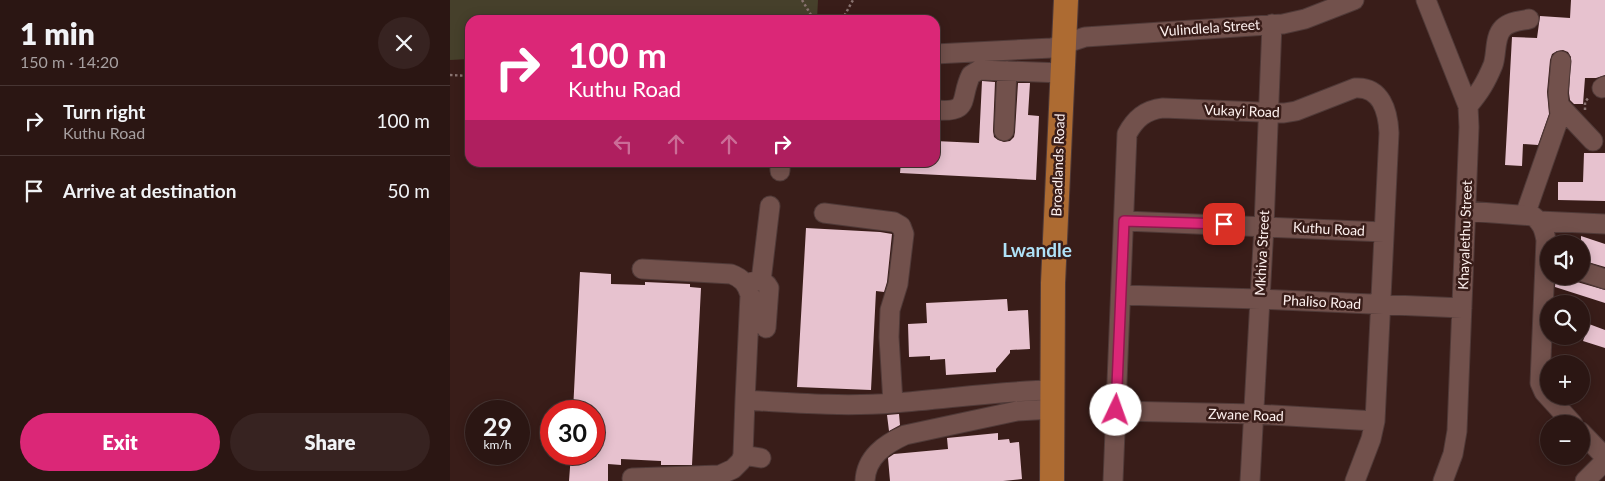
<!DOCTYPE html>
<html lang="en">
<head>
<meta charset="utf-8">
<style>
	:root { --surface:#2b1613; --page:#372321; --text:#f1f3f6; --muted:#a69fa0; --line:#473533; --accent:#db2777 }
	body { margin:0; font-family:Lato,sans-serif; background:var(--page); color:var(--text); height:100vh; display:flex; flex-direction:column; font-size:19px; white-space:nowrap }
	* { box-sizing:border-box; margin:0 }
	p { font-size:16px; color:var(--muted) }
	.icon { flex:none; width:28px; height:28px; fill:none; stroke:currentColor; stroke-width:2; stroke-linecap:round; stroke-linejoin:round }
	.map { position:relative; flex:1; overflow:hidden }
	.details { display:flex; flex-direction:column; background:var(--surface); width:450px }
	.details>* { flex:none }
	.banner { position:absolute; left:15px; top:15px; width:475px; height:152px; border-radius:15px; box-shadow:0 2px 12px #0003,0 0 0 1px var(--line); background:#db2777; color:#fff; overflow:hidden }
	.controls { position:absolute; left:1090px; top:235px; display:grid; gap:10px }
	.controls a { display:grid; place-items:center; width:50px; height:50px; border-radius:50%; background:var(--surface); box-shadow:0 2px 12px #0003,0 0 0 1px var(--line); font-size:25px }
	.speed { position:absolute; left:15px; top:400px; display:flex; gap:10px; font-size:25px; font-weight:700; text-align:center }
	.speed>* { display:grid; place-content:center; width:65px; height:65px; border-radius:50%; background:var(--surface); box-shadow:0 2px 12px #0003,0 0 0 1px var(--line); line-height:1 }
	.speed small { font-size:12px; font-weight:400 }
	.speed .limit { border:8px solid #d22; background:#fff; color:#111 }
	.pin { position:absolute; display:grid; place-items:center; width:42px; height:42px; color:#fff; margin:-21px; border-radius:10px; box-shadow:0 2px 8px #0006 }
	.me { position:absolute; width:55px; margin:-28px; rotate:3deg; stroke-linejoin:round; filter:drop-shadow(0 0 4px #0008) }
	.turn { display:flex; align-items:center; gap:18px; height:105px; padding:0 20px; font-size:22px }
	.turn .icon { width:65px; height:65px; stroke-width:2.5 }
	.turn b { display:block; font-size:35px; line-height:42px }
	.lanes { display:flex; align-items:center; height:48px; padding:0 20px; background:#0003; justify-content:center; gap:25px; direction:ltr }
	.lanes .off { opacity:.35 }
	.round { display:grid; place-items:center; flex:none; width:52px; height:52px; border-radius:26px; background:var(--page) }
	.headline { display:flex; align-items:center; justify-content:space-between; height:85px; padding:0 20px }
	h1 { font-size:30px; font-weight:800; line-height:38px }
	.button { display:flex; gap:10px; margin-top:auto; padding:10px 20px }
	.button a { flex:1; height:58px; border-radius:30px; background:var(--accent); color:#fff; font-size:20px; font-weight:800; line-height:58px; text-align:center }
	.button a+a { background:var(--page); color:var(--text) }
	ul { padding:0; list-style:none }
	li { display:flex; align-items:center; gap:15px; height:70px; padding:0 20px; border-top:1px solid var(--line) }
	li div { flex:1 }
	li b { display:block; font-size:19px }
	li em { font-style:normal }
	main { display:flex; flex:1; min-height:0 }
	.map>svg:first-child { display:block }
	.green { fill:#46402b }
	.building { fill:#e7c2cf }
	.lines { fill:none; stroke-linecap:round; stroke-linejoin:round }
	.minor-casing { stroke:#503a38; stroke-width:21 }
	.major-casing { stroke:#503a38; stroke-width:26 }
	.path { stroke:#897370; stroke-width:2.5; stroke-dasharray:2.5 2.5; stroke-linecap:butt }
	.minor { stroke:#72514c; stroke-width:19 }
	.major { stroke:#ad6b32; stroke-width:24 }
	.route-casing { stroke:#8e194d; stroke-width:12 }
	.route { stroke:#db2777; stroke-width:9 }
	.labels { text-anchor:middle; stroke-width:5; stroke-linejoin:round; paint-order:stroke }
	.street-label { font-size:14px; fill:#fef1ef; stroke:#391d19 }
	.district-label { font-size:19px; font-weight:bold; fill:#afe2f8; stroke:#391d19 }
</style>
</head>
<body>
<main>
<section class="details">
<div class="headline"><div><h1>1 min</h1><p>150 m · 14:20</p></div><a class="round"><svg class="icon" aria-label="close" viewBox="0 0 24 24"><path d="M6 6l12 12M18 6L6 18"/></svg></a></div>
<ul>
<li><svg class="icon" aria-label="right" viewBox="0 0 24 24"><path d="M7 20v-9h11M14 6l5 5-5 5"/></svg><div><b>Turn right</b><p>Kuthu Road</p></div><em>100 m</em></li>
<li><svg class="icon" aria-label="arrive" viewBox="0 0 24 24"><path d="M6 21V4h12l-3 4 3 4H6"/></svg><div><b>Arrive at destination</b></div><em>50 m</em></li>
</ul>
<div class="button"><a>Exit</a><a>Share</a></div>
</section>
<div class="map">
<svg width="1155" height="481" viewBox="0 0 1155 481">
	<rect width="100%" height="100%" fill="#391d19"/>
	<path class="green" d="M0,0H368L367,20H20V59L0,60Z"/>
	<path class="building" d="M1121,0H1155V75L1146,78H1135L1133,104H1124L1120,100L1119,93L1121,57L1118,52L1113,50L1107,51L1102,54L1100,60L1097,92L1099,114L1088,145L1073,144L1072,166L1055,165L1062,37L1087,38L1090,16L1120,18Z
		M532,81L545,82L543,131L544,137L548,140L554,142L560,141L564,137L565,132L568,83H580L578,115L589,116L586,180L450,173L451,162H485V141L529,143Z
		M1134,153H1155V201L1108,200V182H1133Z
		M356,228L430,232L442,234L437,282L434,292L426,291L421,390L347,387Z
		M1131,236L1155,244V267L1131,260Z
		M130,272L161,274V284L195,285V282L240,284V287L251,288L242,465H211V461L171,459V465L158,464V481H119L121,454H144V411H123Z
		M1106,276H1121L1127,282L1155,290V303L1105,287Z
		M557,299L558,311L578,310L580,349L560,350V353L546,369V372L496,375L495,359L480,360V356L459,357L458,324L477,323L476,303Z
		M1139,324L1155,330V348L1133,341Z
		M449,414L450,425L439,431L437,415Z
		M548,433V440L559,439L560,443L569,442L572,479L553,481H440L438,458L444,454L498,449L497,438Z"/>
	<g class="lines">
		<g class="minor-casing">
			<path id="minor" d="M976,0L1018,106L1019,127L1007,431L1003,454L993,481
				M485,54L602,48L635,37L833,24L855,19L904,0
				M1152,88L1155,86
				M1018,106C1030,92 1036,82 1043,65C1047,54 1044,37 1053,28C1060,21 1071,21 1079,19
				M1110,106L1143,141
				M485,110C522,113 509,99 521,75L529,70L612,73
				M554,131L557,71
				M330,171V162
				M1016,211L1083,216C1092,223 1094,229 1096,240L1090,383L1094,392L1123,424
				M374,213L444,222L451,226L454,234L448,284L440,310L439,337L443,403
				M1075,215L1110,115L1108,93L1111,61
				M675,221L934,232
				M1089,221L1155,224
				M192,269L281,274C292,278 297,284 300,295L295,400
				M1131,271L1155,279
				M311,281L320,206
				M302,282C309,280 315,280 319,288L316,328
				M671,295L810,299L1012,308
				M667,411L805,414L925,421
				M1131,432L1155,457
				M293,455L311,458
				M182,478L270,475L283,469L291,461L293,455L295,400C344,403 394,407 444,403C497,399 549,391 603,390
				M415,481C416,457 435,444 455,435L567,411L603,409
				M663,481L677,134C685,119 695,110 713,108L834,113L846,111L905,88C931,86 938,111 939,133L925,421L921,439L905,481
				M800,481L814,226L822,24
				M1135,481L1155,461"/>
		</g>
		<g class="major-casing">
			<path id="major" d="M602,481L603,283L616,0"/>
		</g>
		<path class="path" d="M352,0L364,20
			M392,20L403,0
			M0,75L20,76
			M1135,110V102L1139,97"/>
		<use href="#minor" class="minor"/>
		<use href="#major" class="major"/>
	</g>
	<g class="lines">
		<g class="route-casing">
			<path id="route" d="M666,410L674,221L774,224"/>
		</g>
		<use href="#route" class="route"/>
	</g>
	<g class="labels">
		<g class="street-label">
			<text transform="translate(760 28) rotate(-4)" y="5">Vulindlela Street</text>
			<text transform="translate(792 111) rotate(2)" y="5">Vukayi Road</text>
			<text transform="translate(608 165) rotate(-88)" y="5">Broadlands Road</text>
			<text transform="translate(879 229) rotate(3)" y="5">Kuthu Road</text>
			<text transform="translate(1015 235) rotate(-88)" y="5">Khayalethu Street</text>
			<text transform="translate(812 253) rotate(-87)" y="5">Mkhiva Street</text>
			<text transform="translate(872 302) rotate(3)" y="5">Phaliso Road</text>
			<text transform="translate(796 415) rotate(2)" y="5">Zwane Road</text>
		</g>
		<g class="district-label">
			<text x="587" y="257">Lwandle</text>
		</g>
	</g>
</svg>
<div class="controls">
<a><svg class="icon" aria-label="sound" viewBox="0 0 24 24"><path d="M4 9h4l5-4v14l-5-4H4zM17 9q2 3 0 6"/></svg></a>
<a><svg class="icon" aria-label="search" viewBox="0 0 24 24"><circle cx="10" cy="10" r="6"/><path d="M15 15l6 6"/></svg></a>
<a>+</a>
<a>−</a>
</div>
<div class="speed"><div>29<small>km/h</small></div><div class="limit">30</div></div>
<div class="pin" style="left:774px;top:224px;background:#d93025"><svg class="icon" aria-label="arrive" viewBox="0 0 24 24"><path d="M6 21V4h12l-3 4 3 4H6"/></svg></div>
<svg class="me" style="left:666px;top:410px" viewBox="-20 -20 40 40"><circle r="19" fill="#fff"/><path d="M0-13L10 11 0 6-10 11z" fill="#db2777"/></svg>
<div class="banner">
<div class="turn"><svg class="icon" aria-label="right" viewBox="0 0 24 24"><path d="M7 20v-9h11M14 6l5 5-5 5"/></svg><div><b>100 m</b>Kuthu Road</div></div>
<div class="lanes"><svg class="icon off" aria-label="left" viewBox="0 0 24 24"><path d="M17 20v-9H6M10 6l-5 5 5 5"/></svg><svg class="icon off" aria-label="ahead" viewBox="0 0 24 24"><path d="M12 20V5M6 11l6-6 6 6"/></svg><svg class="icon off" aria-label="ahead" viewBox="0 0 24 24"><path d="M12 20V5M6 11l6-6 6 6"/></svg><svg class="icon" aria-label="right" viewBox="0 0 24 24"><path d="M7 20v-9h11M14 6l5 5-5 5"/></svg></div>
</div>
</div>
</main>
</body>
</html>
